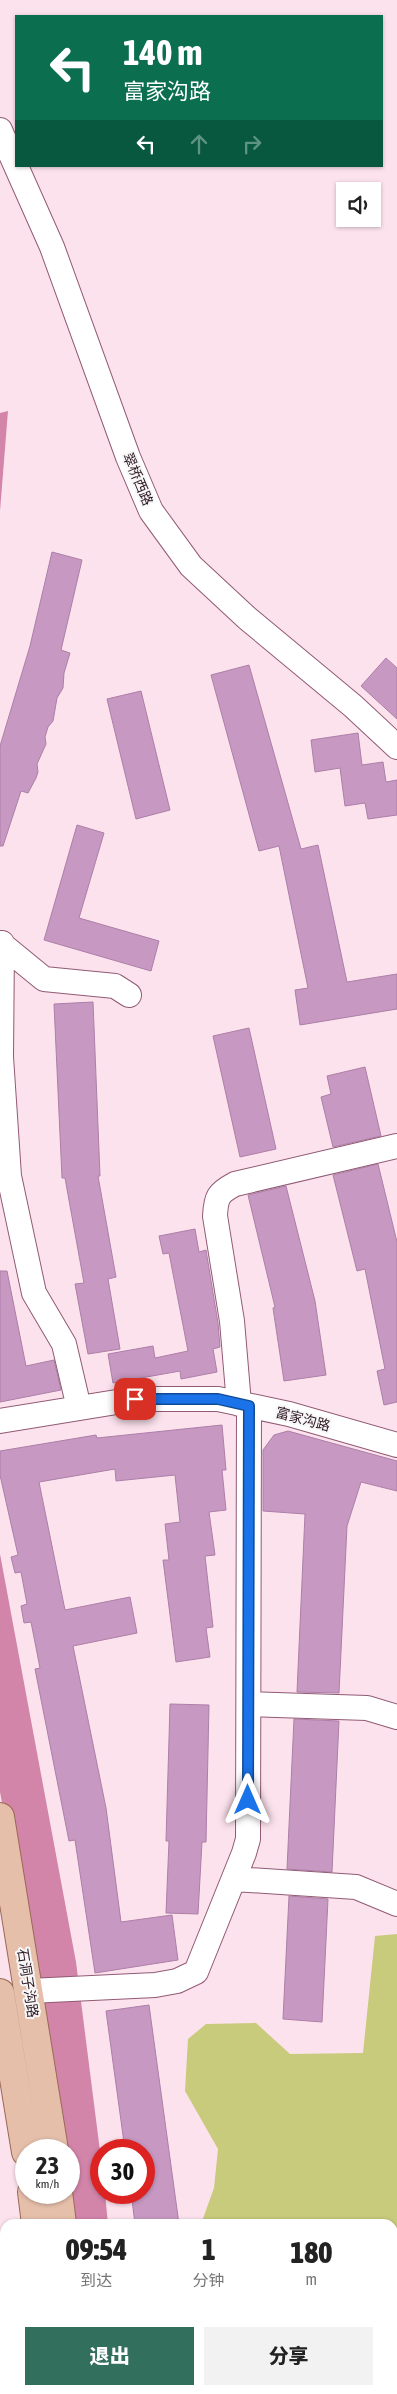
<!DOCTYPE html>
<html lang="zh">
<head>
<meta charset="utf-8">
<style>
	:root { --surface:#fff; --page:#f2f2f2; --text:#222; --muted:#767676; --accent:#326f5c }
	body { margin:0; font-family:"Asap Condensed","Noto Sans SC",sans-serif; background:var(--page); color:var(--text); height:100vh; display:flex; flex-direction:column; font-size:19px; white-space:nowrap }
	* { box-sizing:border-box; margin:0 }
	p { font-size:16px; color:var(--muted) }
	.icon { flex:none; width:28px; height:28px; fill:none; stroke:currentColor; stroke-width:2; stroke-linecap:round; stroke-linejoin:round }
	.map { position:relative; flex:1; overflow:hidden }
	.drawer { position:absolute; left:0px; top:2219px; width:398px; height:176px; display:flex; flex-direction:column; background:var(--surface); border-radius:15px 15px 0 0; box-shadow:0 1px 4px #0004 }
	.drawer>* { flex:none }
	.hud { position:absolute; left:15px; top:15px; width:368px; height:152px; border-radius:0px; box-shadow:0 1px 4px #0004; background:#0b6e4f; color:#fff; overflow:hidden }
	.buttons { position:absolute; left:336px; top:182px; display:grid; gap:10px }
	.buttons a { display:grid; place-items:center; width:45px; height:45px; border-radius:0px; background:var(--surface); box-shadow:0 1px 4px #0004; font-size:25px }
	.speed { position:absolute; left:15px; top:2139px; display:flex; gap:10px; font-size:25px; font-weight:700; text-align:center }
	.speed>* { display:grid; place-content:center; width:65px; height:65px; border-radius:50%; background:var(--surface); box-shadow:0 1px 4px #0004; line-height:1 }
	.speed small { font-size:12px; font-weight:400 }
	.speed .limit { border:8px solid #d22; background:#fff; color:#111 }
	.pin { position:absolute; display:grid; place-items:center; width:42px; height:42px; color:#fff; margin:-21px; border-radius:10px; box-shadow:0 2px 8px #0006 }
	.me { position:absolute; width:55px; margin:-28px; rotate:0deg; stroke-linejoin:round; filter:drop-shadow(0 0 4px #0008) }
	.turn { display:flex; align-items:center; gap:18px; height:105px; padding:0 25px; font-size:22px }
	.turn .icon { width:65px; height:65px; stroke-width:2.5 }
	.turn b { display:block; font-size:35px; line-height:42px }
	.lanes { display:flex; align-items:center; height:48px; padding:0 25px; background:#0003; justify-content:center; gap:25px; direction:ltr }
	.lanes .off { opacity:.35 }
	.eta { display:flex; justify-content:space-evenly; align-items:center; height:85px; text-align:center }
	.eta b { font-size:30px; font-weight:800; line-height:35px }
	.button { display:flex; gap:10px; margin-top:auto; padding:10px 25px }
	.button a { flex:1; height:58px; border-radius:0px; background:var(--accent); color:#fff; font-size:20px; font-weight:800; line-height:58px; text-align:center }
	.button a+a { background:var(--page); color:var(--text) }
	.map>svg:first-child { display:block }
	.green { fill:#c8ca7c }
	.water { fill:#d284a9 }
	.building { fill:#c798c2; stroke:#ad7fa8 }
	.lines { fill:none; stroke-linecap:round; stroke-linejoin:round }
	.minor-casing { stroke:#915a74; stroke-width:26 }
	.major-casing { stroke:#9b6956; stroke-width:30 }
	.minor { stroke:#fff; stroke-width:24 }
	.major { stroke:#e6bfaa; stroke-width:28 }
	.route-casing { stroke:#114b97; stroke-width:12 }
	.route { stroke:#1a73e8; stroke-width:9 }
	.labels { text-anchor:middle; stroke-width:4; stroke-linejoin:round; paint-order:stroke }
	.street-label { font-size:14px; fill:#2e1823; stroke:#f7f7f7 }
</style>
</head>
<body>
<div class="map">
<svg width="397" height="2394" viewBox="0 0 397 2394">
	<rect width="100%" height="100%" fill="#fce2ed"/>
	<path class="green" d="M397,1934V2394H161L162,2390H392V2224H201L214,2188L218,2149L185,2091L188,2039L206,2024L256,2023L290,2054L363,2053L375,1936Z"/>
	<path class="water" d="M8,411L0,511V413Z
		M0,1554L76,1962L101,2159V2192L105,2193L108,2224H72L69,2150H66L64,2132L0,1792Z"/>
	<path class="building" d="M52,552L82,560L61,650L70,653L64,673L63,688L57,698L53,721L48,727L45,737L46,744L37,764L38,772L36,778L28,793L21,791L3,846H0V746L30,646Z
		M386,658L397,668V719L361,686Z
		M249,665L301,849L318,845L347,982L397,974V1009L300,1025L295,990L308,988L279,846L259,851L211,675Z
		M141,691L170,810L136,819L107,699Z
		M358,733L362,765L383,762L386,782L397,780V815L368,819L365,803L345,806L340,768L315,772L311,740Z
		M77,825L104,833L79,918L159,941L151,971L44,940Z
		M93,1002L100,1176H98L116,1277L108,1279L120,1349L88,1354L75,1284L84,1283L65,1178H62L54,1004Z
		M249,1028L276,1149L240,1157L213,1036Z
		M365,1067L381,1136L333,1147L321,1097L331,1094L327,1076Z
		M378,1164L397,1242V1402L384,1405L377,1371L385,1369L365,1269L357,1271L333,1175Z
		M286,1186L315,1301L326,1375L284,1381L273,1308L275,1307L248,1195Z
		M195,1229L199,1252L206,1250L218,1323L220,1347L213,1349L217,1372L181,1379L180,1371L113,1383L108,1354L153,1346L155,1358L188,1351L169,1253L163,1254L159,1236Z
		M0,1271H7L26,1366L54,1360L61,1390L0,1402Z
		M222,1425L226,1470H222L226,1510L209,1512L215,1555L205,1556L213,1627L206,1628L210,1657L176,1662L163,1560H169L165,1524L180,1522L175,1475L116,1481L115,1469L39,1482L65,1610L130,1597L137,1633L73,1646L106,1808L121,1922L172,1915L178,1960L95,1973L75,1840L69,1841L35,1669L40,1668L31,1622L24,1623L21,1606L27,1604L21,1572L15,1573L11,1557L18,1555L0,1475V1451L96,1435L97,1438Z
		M288,1431L397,1461V1491L361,1482L347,1526L339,1693L297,1692L305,1514L263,1511V1450L274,1435Z
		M170,1704L209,1705L206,1842H202L198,1914L166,1913L169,1841H166Z
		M294,1719L339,1721L332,1872L287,1869Z
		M289,1896L328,1899L322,2022L283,2019Z
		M149,2005L179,2224H135L131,2192H144V2150H125L106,2011Z"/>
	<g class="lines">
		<g class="minor-casing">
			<path id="minor" d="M0,130L52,247L128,457L151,511L191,566L247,618L353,706L397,747
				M0,943L44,979L115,986L129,995
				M2,943L1,1057L9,1176L34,1293L64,1344L79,1408
				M239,1404L232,1321L215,1216C216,1197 218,1193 235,1184L397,1146
				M0,1421L135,1399H218L289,1414L397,1445
				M249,1704L367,1708L397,1717
				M234,1879L356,1887L397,1904
				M29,1991L155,1985L177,1981L196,1972L244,1853L248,1839L249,1406"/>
		</g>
		<g class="major-casing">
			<path id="major" d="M0,1817L54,2150
				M0,1993L26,2152
				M32,2192L36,2224
				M58,2192L62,2224
				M57,2390V2394
				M80,2390V2394"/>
		</g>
		<use href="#minor" class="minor"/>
		<use href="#major" class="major"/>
	</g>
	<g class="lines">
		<g class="route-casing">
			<path id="route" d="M135,1399H218L249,1406L248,1800"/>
		</g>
		<use href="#route" class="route"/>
	</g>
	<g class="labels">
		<g class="street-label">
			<text transform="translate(138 479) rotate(67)" y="5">翠桥西路</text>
			<text transform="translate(303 1419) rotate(15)" y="5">富家沟路</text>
			<text transform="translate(28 1983) rotate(81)" y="5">石洞子沟路</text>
		</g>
	</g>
</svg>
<div class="buttons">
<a><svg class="icon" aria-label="sound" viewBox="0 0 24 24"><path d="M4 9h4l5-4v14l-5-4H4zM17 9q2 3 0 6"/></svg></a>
</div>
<div class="speed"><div>23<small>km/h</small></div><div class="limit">30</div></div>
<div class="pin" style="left:135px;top:1399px;background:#d93025"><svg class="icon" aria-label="arrive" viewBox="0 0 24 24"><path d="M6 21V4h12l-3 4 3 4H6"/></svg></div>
<svg class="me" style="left:248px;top:1800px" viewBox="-20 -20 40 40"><path d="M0-17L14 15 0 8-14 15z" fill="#1a73e8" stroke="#fff" stroke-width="4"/></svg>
<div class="hud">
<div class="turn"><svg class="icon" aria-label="left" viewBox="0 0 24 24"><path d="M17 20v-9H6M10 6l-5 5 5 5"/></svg><div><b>140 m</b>富家沟路</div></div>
<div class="lanes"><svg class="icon" aria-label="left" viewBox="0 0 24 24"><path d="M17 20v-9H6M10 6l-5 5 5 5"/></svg><svg class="icon off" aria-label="ahead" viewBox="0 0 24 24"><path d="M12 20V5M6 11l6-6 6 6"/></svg><svg class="icon off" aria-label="right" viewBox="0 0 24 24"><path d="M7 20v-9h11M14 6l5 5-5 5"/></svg></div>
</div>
<section class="drawer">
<div class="eta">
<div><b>09:54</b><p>到达</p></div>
<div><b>1</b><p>分钟</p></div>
<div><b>180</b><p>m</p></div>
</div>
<div class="button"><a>退出</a><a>分享</a></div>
</section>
</div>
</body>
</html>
